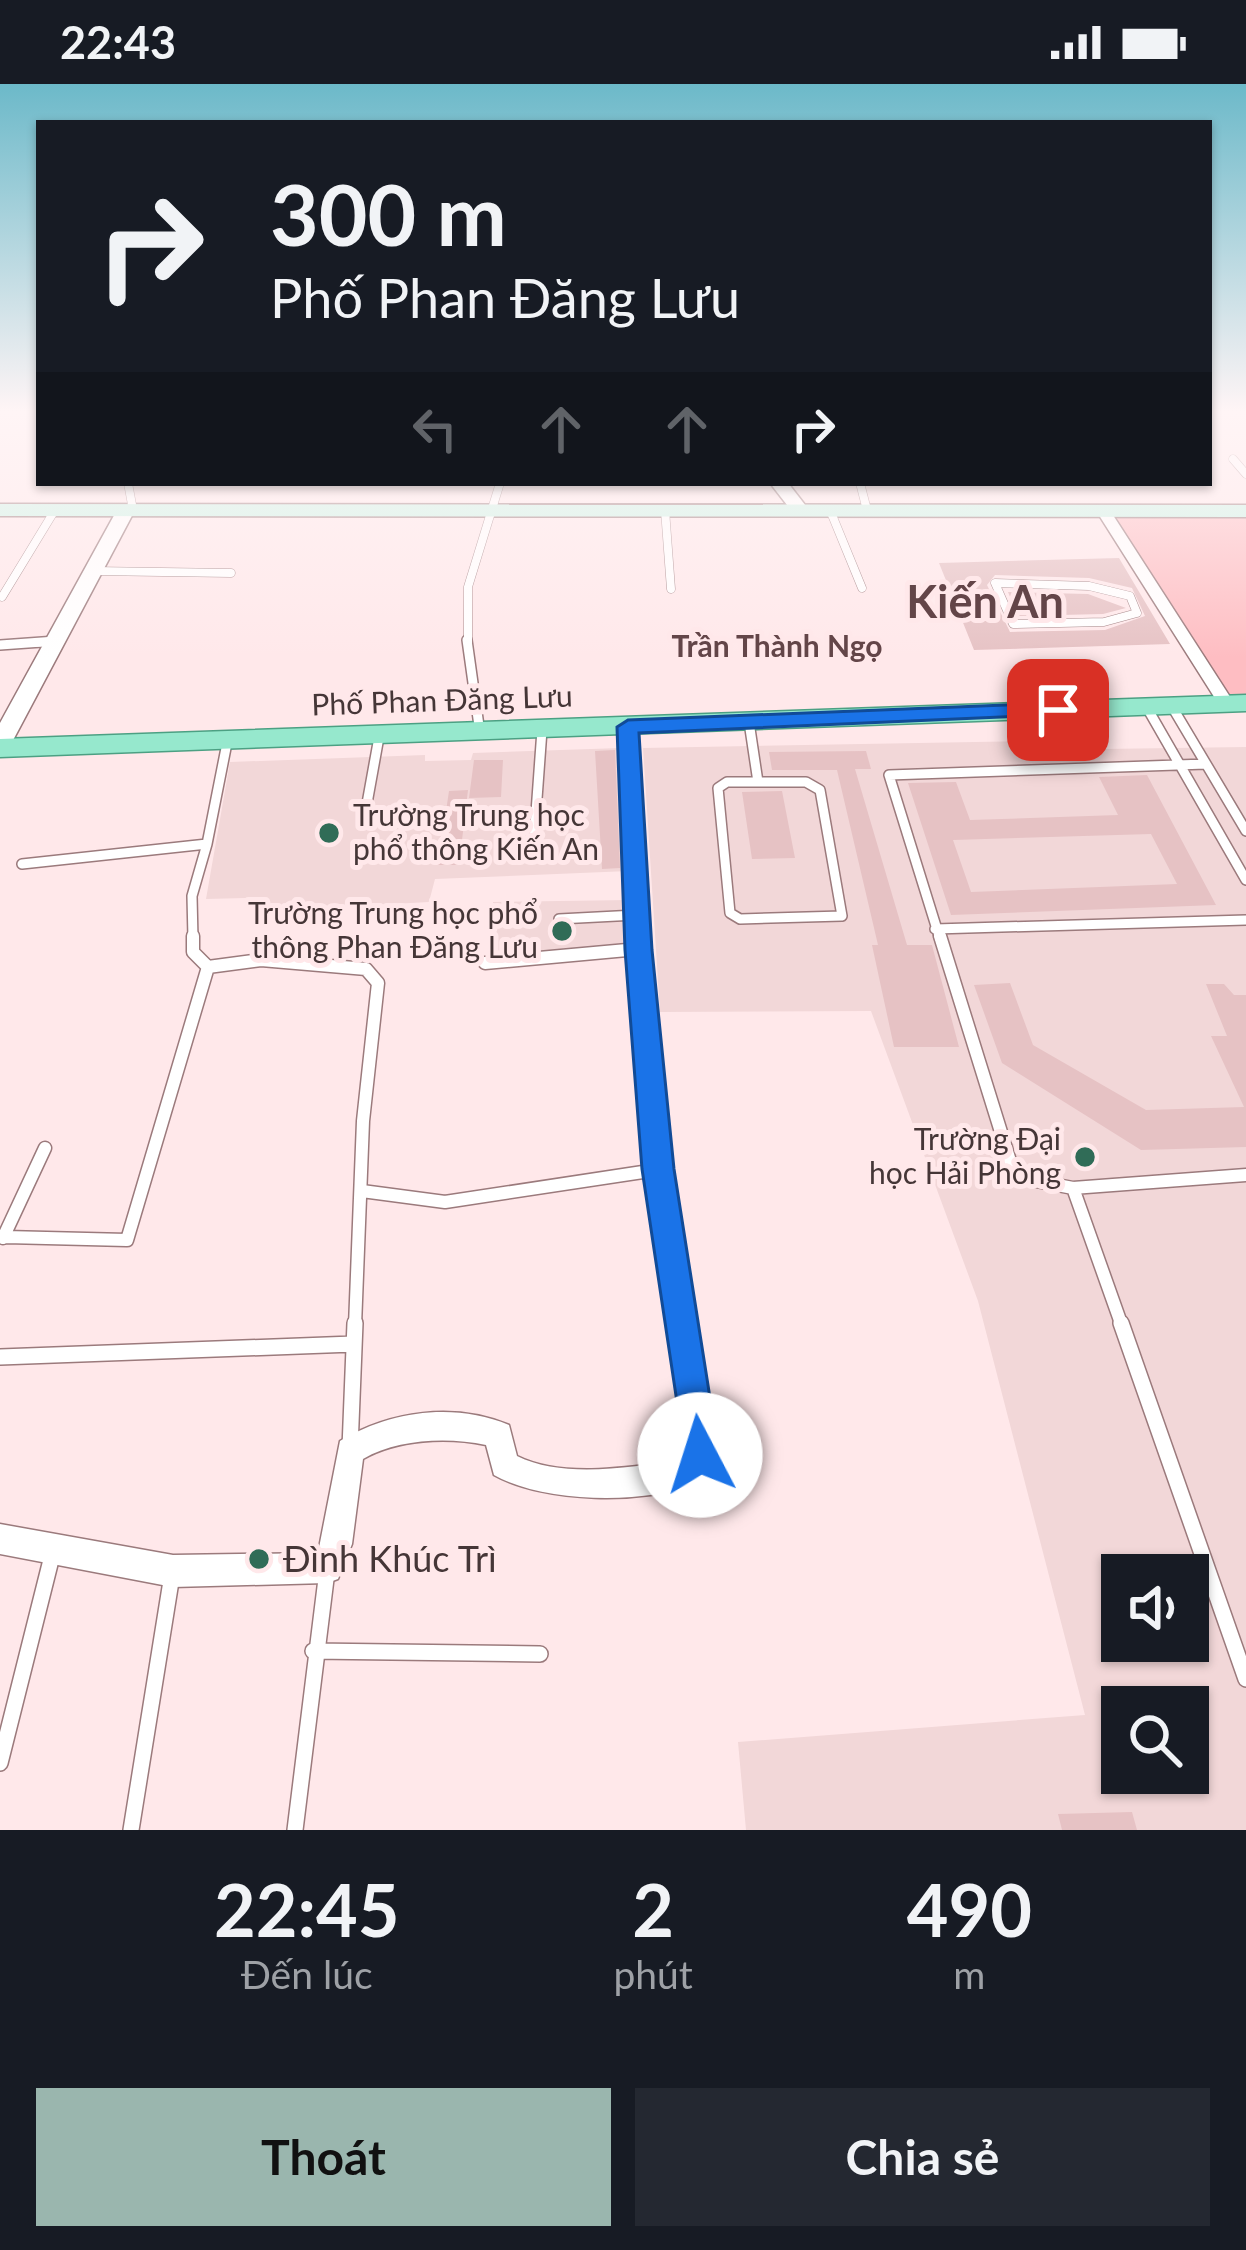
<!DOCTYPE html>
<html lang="vi">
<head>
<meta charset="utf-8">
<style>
	:root { --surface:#171b24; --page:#242831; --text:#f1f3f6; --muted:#9ea1a6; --accent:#9ab6ae }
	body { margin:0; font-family:Lato,sans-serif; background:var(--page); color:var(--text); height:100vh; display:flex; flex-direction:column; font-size:45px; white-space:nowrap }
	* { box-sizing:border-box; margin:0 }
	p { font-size:39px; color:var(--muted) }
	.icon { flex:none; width:66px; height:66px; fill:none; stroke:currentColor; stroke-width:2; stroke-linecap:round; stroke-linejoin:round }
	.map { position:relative; height:1746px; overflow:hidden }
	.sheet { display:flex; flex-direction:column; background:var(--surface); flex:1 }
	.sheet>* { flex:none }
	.banner { position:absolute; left:36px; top:36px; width:1176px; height:366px; border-radius:0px; box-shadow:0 3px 9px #0004; background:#171b24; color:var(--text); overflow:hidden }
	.controls { position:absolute; left:1101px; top:1470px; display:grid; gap:24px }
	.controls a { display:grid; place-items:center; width:108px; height:108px; border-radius:0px; background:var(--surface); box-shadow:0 3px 9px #0004; font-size:60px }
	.pin { position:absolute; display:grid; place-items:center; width:102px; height:102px; color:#fff; margin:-51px; border-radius:24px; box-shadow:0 6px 18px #0006 }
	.me { position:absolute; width:132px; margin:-66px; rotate:355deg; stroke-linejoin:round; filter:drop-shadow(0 0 9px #0008) }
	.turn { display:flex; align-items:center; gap:42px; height:252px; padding:0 36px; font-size:54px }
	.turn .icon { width:156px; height:156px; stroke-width:2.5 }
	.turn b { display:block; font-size:84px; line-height:102px }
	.lanes { display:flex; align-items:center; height:114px; padding:0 36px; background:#0003; justify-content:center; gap:60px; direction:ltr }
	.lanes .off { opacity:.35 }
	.eta { display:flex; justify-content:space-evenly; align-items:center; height:204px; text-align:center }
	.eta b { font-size:72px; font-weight:700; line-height:84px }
	.action { display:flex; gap:24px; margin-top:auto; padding:24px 36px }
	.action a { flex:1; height:138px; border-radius:0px; background:var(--accent); color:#111; font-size:48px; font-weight:700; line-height:138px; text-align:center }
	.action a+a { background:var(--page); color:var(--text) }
	.status { display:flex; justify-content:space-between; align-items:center; height:84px; padding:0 60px; background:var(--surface); direction:ltr }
	.status svg { height:33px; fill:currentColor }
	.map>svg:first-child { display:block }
	.built { fill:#f2d7d8; fill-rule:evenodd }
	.green { fill:#febdc2 }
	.building { fill:#e6c2c4; fill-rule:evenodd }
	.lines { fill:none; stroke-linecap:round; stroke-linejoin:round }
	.service-far3-casing { stroke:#9b7a7c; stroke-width:9 }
	.service-far2-casing { stroke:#9b7a7c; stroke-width:12 }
	.service-far1-casing { stroke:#9b7a7c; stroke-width:15 }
	.service-casing { stroke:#9b7a7c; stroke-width:18 }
	.minor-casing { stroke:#9b7a7c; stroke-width:3 }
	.tertiary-casing { stroke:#9b7a7c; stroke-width:3 }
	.secondary-casing { stroke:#9b7a7c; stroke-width:3 }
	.primary-casing { stroke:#4ca083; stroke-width:3 }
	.service-far3 { stroke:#fff; stroke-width:8 }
	.service-far2 { stroke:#fff; stroke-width:9 }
	.service-far1 { stroke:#fff; stroke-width:12 }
	.service { stroke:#fff; stroke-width:15 }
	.minor { fill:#fff; fill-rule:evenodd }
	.tertiary { fill:#fff; fill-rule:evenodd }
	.secondary { fill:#caf4e6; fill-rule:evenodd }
	.primary { fill:#96e8cd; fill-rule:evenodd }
	.route { fill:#1a73e8; stroke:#114b97; stroke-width:3 }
	.poi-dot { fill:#306c57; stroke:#ffe8ea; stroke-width:4.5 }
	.labels { text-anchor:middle; stroke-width:10; stroke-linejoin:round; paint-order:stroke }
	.far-quarter-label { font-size:30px; font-weight:bold; fill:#634548; stroke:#ffe8ea }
	.street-label { font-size:30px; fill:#453637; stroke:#ffe8ea }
	.poi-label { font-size:30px; fill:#453637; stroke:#ffe8ea; text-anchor:end }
	.near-poi-label { font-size:36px; fill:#453637; stroke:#ffe8ea; text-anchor:start }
	.far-town-label { font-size:45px; font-weight:bold; fill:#634548; stroke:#ffe8ea }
</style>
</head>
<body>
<div class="status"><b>22:43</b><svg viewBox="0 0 49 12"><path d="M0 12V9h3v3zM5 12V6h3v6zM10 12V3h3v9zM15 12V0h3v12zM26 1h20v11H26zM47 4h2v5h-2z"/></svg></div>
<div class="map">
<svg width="1246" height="1746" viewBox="0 0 1246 1746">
	<rect width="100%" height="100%" fill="#ffe8ea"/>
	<path class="built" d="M1082,656L1102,665L1246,663V1746H746L738,1658L1085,1631L978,1217L871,927L660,928L643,664ZM1122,1491H1188V1557H1122ZM1122,1623H1188V1689H1122Z
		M621,664L629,787L435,795L429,818L267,827L245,814L206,815L230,678L425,671V677L471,676L473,669Z
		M629,816L632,863L493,873V818Z"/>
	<path class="green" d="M1104,428H1246V619H1226Z"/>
	<path class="building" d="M1119,474L1170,560L974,566L939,479ZM995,491L1089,494L1132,504L1145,532L1105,546L1010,548L987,501Z
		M1008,508L1088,510L1126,524L1103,530L1018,532Z
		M615,666L620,784L602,785L595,667Z
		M866,667L871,685H855L907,861H932L959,963H894L872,861H878L837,686H772L769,668Z
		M474,676H503L501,713L469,714Z
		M1147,691L1216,821L951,831L908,699L956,698L970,736L1118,731L1099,693ZM1151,750L1177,800L971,808L953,756Z
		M468,706L459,781H438L449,707Z
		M782,707L795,774L752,775L742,708Z
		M1010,899L1033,961L1146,1026L1244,1023L1211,952H1227L1206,900H1224L1234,911H1246V1063L1141,1066L1002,979L974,901Z
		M1132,1728L1137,1746H1062L1058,1730Z"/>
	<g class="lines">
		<g class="service-far3-casing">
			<path id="service-far3" d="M1233,375L1246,390
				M128,399L133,426
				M860,399L867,426
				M665,426L671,505
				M830,426L862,504
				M93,487L231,489
				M995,499L1089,502L1130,512L1137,529L1104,538L1013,540Z
				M2,513L55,426
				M33,559L56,557
				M468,559V503L500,399"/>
		</g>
		<g class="service-far2-casing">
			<path id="service-far2" d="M467,556L480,649
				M0,561L56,557
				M1171,621L1246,747
				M1146,622L1246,796
				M749,638L758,698
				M727,698H806L820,706L842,832L740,835L730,829L718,704Z
				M364,736L379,653
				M534,756L542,646
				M207,760L227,659
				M22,780L207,760L192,812L193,855
				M559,835L636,831
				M935,845L1246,836
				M940,855L889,691L1206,680"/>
		</g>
		<g class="service-far1-casing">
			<path id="service-far1" d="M193,852V868L208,883L261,876L366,885L378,899L363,1037L355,1242
				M940,852L1015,1093L1073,1104L1246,1091
				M485,879L638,865
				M1073,1104L1122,1242
				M362,1107L445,1118L656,1086
				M6,1153L127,1156L208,883
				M3,1154L45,1064"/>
		</g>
		<g class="service-casing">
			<path id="service" d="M1121,1239L1246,1595
				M0,1273L353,1260
				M350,1364L355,1239
				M313,1567L540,1570
				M0,1679L53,1468
				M131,1746L172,1491
				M295,1746L327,1487"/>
		</g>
		<g class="minor-casing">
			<path id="minor" d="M1104,424L1111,428L1234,619L1232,623L1226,624L1218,619L1097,428Z
				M628,638L637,643L648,865L670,1085L713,1345L715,1371L698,1399C645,1421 544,1419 494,1391L486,1361C447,1353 398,1355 363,1375L352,1460L338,1495L327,1499L173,1503L0,1470V1440L173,1471L318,1469L340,1357C390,1327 454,1318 509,1341L517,1372C563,1395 631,1383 680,1376L685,1367V1345L646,1085L628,865L619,643Z"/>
		</g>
		<g class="tertiary-casing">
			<path id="tertiary" d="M770,399H788L809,426L806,430H794Z
				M126,421L135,426L11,660L0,667V639L117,426Z"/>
		</g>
		<g class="secondary-casing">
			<path id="secondary" d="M0,420L1246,421V433L0,432Z"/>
		</g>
		<g class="primary-casing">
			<path id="primary" d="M1246,611V627L0,673V655Z"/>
		</g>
		<use href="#service-far3" class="service-far3"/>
		<use href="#service-far2" class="service-far2"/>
		<use href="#service-far1" class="service-far1"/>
		<use href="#service" class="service"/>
		<use href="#minor" class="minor"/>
		<use href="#tertiary" class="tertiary"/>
		<use href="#secondary" class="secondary"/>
		<use href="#primary" class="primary"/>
	</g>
	<linearGradient id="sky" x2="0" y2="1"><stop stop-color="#6cb9c9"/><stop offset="0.57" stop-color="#fff5f6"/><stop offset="1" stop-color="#fff5f6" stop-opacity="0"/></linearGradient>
	<rect width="1246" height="574" fill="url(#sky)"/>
	<path class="route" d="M1058,619L1069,626L1066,630L639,649L652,866L674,1085L719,1371L714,1385L700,1390L687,1385L642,1085L625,866L617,643L628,636Z"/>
	<g class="poi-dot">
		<circle cx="329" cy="749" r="12"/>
		<circle cx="562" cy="847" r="12"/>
		<circle cx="1085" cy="1073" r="12"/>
		<circle cx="259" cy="1475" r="12"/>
	</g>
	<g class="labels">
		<g class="far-quarter-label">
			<text x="777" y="573">Trần Thành Ngọ</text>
		</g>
		<g class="street-label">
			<text transform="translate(442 617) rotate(-2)" y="10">Phố Phan Đăng Lưu</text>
		</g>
		<g class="poi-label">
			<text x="353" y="742" text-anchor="start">Trường Trung học<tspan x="353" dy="34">phổ thông Kiến An</tspan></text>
			<text x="538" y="840">Trường Trung học phổ<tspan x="538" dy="34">thông Phan Đăng Lưu</tspan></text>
			<text x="1061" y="1066">Trường Đại<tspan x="1061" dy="34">học Hải Phòng</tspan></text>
		</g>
		<g class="near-poi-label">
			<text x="283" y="1488">Đình Khúc Trì</text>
		</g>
		<g class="far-town-label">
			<text x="985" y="534">Kiến An</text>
		</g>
	</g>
</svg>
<div class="controls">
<a><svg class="icon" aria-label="sound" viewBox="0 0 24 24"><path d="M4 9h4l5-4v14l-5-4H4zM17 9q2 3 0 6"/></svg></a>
<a><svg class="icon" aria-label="search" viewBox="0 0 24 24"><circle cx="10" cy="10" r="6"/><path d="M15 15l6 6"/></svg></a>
</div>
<div class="pin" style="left:1058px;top:626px;background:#d93025"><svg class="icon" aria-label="arrive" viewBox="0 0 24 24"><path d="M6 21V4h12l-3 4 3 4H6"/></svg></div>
<svg class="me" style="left:700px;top:1371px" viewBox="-20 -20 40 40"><circle r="19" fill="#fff"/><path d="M0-13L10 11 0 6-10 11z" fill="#1a73e8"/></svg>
<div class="banner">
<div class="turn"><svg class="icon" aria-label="right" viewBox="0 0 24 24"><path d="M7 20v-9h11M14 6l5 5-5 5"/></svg><div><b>300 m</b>Phố Phan Đăng Lưu</div></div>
<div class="lanes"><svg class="icon off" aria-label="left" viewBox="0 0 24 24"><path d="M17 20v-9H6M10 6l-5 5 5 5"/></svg><svg class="icon off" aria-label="ahead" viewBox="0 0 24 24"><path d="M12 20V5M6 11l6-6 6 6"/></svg><svg class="icon off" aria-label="ahead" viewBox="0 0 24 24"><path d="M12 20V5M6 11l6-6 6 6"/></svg><svg class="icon" aria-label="right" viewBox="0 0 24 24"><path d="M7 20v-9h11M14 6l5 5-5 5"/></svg></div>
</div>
</div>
<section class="sheet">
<div class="eta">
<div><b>22:45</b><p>Đến lúc</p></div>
<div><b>2</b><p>phút</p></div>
<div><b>490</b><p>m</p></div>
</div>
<div class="action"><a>Thoát</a><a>Chia sẻ</a></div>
</section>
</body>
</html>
